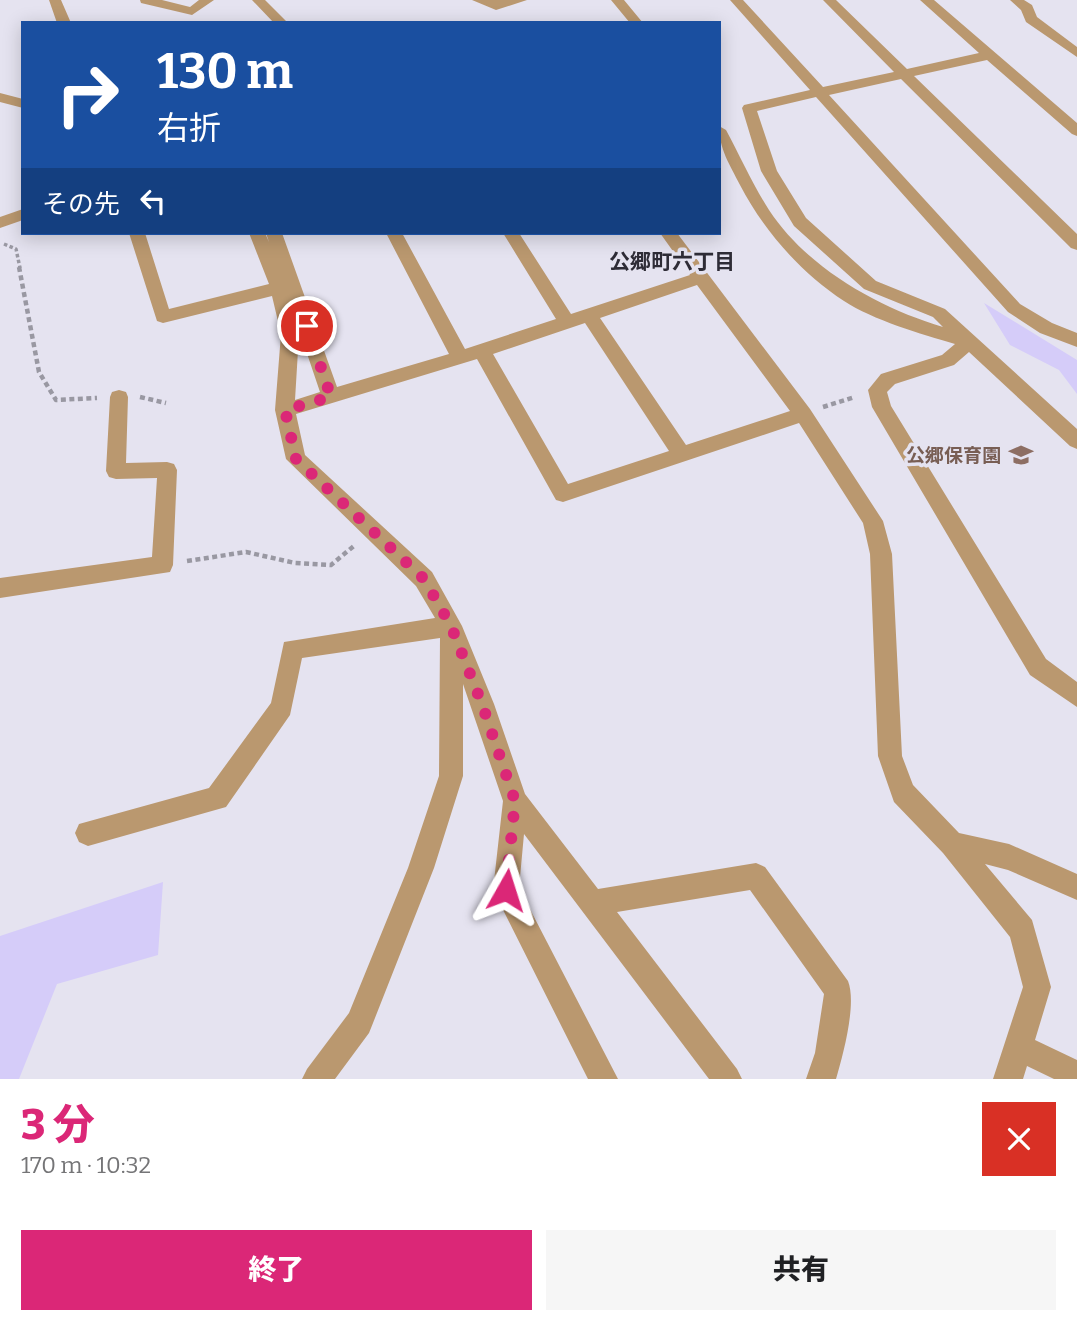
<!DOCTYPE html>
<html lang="ja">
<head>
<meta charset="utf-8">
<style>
	:root { --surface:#fff; --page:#f6f6f6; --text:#202124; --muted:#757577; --accent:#db2777 }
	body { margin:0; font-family:Bitter,"Noto Sans JP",serif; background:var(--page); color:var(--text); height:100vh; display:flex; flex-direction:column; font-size:26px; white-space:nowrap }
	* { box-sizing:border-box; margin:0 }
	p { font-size:23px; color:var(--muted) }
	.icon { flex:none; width:38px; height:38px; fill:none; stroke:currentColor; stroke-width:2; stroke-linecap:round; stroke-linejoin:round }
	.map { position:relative; height:1079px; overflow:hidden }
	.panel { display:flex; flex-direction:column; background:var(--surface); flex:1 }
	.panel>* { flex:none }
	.top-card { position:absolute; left:21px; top:21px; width:700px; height:214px; border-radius:0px; box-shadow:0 4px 18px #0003; background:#1a4fa0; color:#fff; overflow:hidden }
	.pin { position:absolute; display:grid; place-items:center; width:60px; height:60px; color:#fff; margin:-30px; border:4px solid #fff; border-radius:50%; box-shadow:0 2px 7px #0007 }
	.me { position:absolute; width:77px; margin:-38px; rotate:6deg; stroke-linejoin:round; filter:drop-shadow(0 0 5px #0008) }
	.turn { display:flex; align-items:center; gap:24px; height:147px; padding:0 21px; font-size:32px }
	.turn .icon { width:91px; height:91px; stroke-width:2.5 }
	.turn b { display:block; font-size:49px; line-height:60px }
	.then { display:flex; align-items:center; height:66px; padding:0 21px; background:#0003; gap:14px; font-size:26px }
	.round { display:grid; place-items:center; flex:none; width:74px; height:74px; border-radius:0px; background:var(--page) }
	.headline { display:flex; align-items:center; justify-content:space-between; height:119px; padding:0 21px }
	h1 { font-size:42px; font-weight:800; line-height:52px; color:var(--accent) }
	.primary-button { display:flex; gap:14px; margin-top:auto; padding:14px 21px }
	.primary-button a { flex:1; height:80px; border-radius:0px; background:var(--accent); color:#fff; font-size:28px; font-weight:800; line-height:80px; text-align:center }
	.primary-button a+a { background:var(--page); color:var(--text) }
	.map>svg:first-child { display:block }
	.green { fill:#d5ccf9 }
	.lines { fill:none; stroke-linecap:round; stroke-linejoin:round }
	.path-far1 { stroke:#9998a2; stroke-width:3.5; stroke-dasharray:3.5 2.5; stroke-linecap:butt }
	.path { stroke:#9998a2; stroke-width:4.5; stroke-dasharray:5 3.5; stroke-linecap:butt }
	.minor { fill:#ba986f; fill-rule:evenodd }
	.route { stroke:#db2777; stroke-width:12; stroke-dasharray:0 21.6 }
	.labels { text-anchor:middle; stroke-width:7; stroke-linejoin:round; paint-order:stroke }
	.education-label { font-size:19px; font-weight:bold; fill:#785e54; stroke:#e5e3f0; text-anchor:end }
	.neighbourhood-label { font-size:21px; font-weight:bold; fill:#2e2c36; stroke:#e5e3f0 }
</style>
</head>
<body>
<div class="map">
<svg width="1077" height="1079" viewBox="0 0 1077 1079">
	<rect width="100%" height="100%" fill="#e5e3f0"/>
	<path class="green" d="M984,303L1077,360V394L1059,370L1010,345Z
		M163,882L158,955L57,984L19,1079H0V936Z"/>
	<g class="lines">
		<path class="path-far1" d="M4,244L16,249L20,268"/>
		<path class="path" d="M19,267L39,372L56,400L97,398
			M140,397L166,403
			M823,407L855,397
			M187,561L246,552L295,563L331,565L355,545"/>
		<path class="minor" d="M49,0H61L71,23H57Z
			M140,0H162L190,7L199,0H214L192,15L141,3Z
			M252,0H265L288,23H274Z
			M472,0H527L496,10Z
			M611,0H624L643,23H630Z
			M730,0H743L823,87L894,72L823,0H836L907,69L979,53L920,0H934L1077,123V136L1072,134L987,60L914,76L1077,234V250L1071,248L901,79L829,95L1020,304L1052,323L1077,333V347L1040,333L1008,312L816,97L757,111L777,171L806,218L876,281L945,309L1077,429V449L1070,446L969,352L954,365L895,384L887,392L891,406L1046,659L1077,682V707L1030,675L872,407L868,390L881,374L942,355L955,344C921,334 873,320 844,301C800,272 764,231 740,185C730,165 719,149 719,126L726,130C740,156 753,185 769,210C807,268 879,308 943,327L933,317L864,289L794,226L761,171L742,108L744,105L810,90Z
			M1010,0H1024L1032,5L1037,17L1077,47V57L1026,22L1021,10Z
			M0,93L23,99V108L0,102Z
			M23,209V220L0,228V217Z
			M129,233H145L169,309L269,284L249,233H265L269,242L266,233H282L337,387L449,354L386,233H402L465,349L556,319L503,233H519L571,314L690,275L660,233H677L810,409L883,521L892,554L902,756L913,785L959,833L1009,844L1077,874V900L1008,870L985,864L1032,920L1051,987L1035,1040L1077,1060V1079H1054L1027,1066L1023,1079H993L1023,987L1010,937L943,853L894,802L878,756L870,554L863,523L799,423L563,502L556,500L477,359L296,414L305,455L432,572L462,626L494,704L525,794L598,889L756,863L765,867L848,981C857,1004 843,1055 836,1079H806L815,1053L824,994L750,890L617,912L737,1069L742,1079H709L524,834L519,888L618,1079H588L493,890L503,801L463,684V776L434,868L373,1023L369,1033L335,1079H302L307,1069L349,1013L408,868L439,776L440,638L302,658L290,715L226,807L88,846L79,842L75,833L79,824L209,788L271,703L284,642L435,618L416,586L286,459L275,410L281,334L272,296L163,323L157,321ZM697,285L790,411L686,445L600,318ZM296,321L320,392L295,400L299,334ZM585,323L669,451L568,484L493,354Z
			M119,390L126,392L128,397L126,463L167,462L174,464L177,470L173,565L170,572L0,598V578L152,557L157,478L116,479L109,477L106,471L110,397L112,392Z"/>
	</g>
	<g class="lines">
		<path class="route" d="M307,326L331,397L285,410L296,459L424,579L451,626L482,704L515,801L506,890"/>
	</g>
	<defs>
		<g id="school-bare" transform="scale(1.89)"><path d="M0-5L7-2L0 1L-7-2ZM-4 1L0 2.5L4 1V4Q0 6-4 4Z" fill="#8d6e63" stroke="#e5e3f0" stroke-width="2.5" paint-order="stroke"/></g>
	</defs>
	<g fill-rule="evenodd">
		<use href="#school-bare" x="1021" y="455"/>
	</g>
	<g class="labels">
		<g class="education-label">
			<text x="1001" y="462">公郷保育園</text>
		</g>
		<g class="neighbourhood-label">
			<text x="672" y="269">公郷町六丁目</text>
		</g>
	</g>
</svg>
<div class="pin" style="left:307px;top:326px;background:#d93025"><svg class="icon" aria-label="arrive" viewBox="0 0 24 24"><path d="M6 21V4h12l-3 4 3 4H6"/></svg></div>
<svg class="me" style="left:506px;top:890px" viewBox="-20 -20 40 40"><path d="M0-17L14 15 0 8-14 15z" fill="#db2777" stroke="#fff" stroke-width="4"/></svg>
<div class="top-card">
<div class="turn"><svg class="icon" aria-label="right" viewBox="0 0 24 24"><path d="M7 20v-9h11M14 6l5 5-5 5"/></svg><div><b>130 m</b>右折</div></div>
<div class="then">その先<svg class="icon" aria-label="left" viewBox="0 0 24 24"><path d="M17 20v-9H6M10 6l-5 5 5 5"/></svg></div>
</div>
</div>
<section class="panel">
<div class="headline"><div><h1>3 分</h1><p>170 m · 10:32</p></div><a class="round" style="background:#d93025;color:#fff"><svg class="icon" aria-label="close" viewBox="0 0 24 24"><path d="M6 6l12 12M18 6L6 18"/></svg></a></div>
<div class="primary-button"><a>終了</a><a>共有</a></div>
</section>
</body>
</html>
